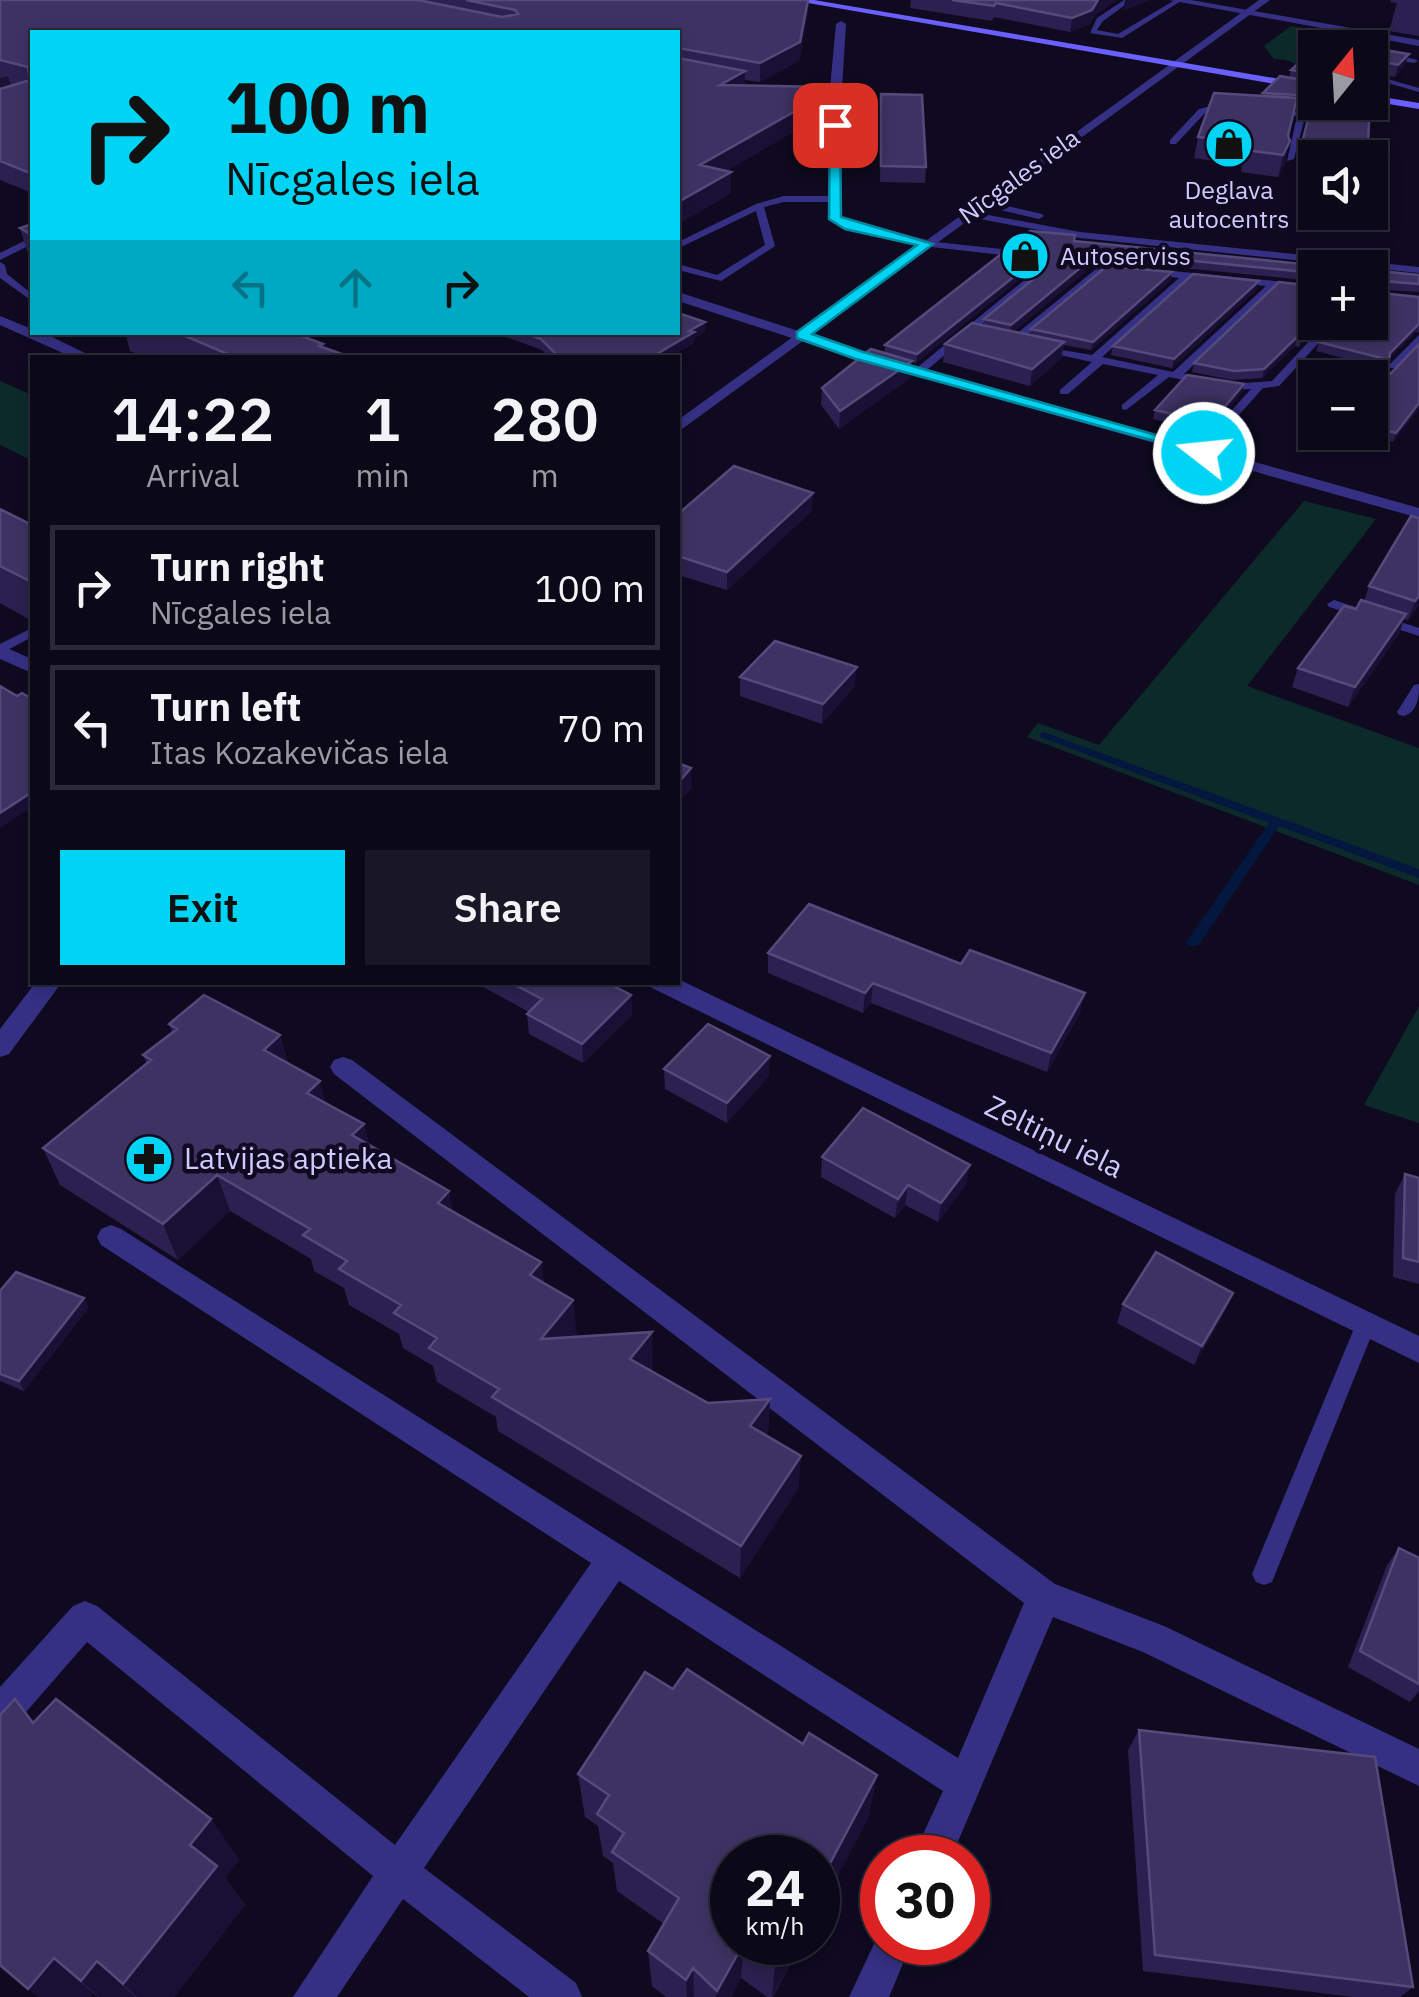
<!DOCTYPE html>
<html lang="en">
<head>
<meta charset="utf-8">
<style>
	:root { --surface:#0b0818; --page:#191625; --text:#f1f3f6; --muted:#9a9aa2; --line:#2b2937; --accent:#00d4f4 }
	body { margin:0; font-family:"IBM Plex Sans",sans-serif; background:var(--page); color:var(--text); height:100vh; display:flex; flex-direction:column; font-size:38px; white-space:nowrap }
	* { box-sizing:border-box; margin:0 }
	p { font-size:32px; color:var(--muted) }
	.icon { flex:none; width:55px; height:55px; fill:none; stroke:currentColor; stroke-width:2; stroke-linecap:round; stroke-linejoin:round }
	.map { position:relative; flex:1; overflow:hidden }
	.panel { position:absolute; left:30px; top:355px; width:650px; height:630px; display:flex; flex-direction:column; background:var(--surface); border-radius:0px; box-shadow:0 5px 15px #0003,0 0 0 2px var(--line) }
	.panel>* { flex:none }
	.banner { position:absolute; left:30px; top:30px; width:650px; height:305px; border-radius:0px; box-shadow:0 5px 15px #0003,0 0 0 2px var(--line); background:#00d4f4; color:#111; overflow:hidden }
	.needle { width:65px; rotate:18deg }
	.tools { position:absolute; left:1298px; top:30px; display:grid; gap:20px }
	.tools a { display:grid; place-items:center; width:90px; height:90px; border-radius:0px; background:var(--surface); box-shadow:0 5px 15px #0003,0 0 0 2px var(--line); font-size:50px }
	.speed { position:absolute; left:710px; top:1835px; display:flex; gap:20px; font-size:50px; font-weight:700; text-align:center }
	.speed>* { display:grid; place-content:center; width:130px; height:130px; border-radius:50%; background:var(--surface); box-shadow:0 5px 15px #0003,0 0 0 2px var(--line); line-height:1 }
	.speed small { font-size:25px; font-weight:400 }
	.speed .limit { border:15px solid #d22; background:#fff; color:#111 }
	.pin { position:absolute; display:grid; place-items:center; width:85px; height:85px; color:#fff; margin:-42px; border-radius:20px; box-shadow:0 5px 15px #0006 }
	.me { position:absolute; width:110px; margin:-55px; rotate:286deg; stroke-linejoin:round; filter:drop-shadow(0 0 8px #0008) }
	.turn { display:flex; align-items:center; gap:35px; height:210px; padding:0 30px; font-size:45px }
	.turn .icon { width:130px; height:130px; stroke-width:2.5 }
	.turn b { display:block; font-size:70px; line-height:85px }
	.lanes { display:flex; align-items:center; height:95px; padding:0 30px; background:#0003; justify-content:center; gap:50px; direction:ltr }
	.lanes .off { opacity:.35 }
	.eta { display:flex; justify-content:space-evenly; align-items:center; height:170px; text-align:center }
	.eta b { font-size:60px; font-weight:600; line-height:70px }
	.cta { display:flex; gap:20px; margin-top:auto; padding:20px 30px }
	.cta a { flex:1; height:115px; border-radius:0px; background:var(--accent); color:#111; font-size:40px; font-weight:600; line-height:115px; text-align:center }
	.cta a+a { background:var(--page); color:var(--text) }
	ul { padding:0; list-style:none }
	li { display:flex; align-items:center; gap:30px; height:125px; margin:0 20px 15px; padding:0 10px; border:5px solid var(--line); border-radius:0px }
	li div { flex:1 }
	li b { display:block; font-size:38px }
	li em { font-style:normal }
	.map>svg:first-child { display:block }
	.green { fill:#0d2a2a }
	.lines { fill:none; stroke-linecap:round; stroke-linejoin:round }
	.stream { fill:#04183f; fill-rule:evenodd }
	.service { fill:#363084; fill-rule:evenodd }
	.minor { fill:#363084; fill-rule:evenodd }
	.tertiary { fill:#363084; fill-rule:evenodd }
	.secondary { fill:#6960ff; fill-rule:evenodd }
	.wall { fill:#2b2150 }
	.shaded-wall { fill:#191035 }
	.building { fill:#3d3363; stroke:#544a7b; stroke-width:2.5 }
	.route { fill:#00d4f4; stroke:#008a9f; stroke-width:2.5 }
	.labels { text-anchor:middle; stroke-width:9; stroke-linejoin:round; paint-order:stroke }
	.far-street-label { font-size:25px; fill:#d1c9ff; stroke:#0f0a20 }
	.far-poi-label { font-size:25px; fill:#d1c9ff; stroke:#0f0a20 }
	.street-label { font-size:30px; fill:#d1c9ff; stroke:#0f0a20 }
	.poi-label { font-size:30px; fill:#d1c9ff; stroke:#0f0a20; text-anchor:start }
</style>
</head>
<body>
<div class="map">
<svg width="1419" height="1997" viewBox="0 0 1419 1997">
	<rect width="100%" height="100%" fill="#0f0a20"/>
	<path class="green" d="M1291,26L1343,35L1350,39L1345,47L1315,48V71C1295,68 1297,59 1274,59L1264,46Z
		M0,381L32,395V455L27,458L0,445Z
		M1304,501L1376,519L1247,686L1419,748V885L1027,737L1038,723L1099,745Z
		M1419,1006V1123L1364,1105Z"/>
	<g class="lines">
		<path class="stream" d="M1044,732L1419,869V878L1279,826L1198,946H1188L1186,943L1188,940L1269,823L1040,737V733Z"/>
		<path class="service" d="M1124,0H1132L1103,21L1097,30L1118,34L1175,0L1181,1L1122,38L1090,33L1097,18Z
			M1368,33L1375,35L1363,48H1355Z
			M1370,52L1414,59L1418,61L1414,63L1370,56Z
			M1370,74L1419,88V92L1370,78Z
			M1330,102H1339L1326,118L1305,117L1294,159L1287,161L1297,116L1272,114L1269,110L1321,113Z
			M1218,104L1235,107L1205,113L1176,144H1170V140L1199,109Z
			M784,196H833L838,199L833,202H784L764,207L775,246L721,281L678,270V264L717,275L765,245L756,211L681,247L678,248V242L756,204Z
			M982,200L1042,214L1044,216L1039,219L979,205L977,203Z
			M967,211L1080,232L1419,267V273L1080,238L964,216L962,214Z
			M32,237V244L0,260V253Z
			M926,241L1011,250L1016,253L1011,256L923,246L921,244Z
			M0,262L5,265L7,274L32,294V301L0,278Z
			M1102,264L1131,270L1126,273L1104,270L1017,344H1009V340Z
			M1152,269L1315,285V291L1276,287L1184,374L1232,384L1272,381L1327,322H1338L1279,386L1263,388L1221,435L1211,433L1251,389L1232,390L1169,377L1126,410L1122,409V405L1158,375L1103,364L1068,394H1060V390L1092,362L1037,350V346L1092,355L1179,278L1149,274L1147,272ZM1190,279L1266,286L1173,372L1102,357Z
			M1027,278L1035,280L922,374H914V370Z
			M1419,335V344L1398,368H1390V364Z
			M1334,600L1419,628V636L1329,607L1327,604Z
			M32,628V637L0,654V644Z
			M1419,684C1419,696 1418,712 1404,716L1399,715L1397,712L1414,685Z
			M1366,1315L1373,1318L1376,1324L1272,1582L1264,1585L1256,1582L1252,1574L1356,1324L1359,1318Z"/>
		<path class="minor" d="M1169,0H1191L1419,40V46Z
			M841,21L846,24L842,88V217L931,241V247L844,229L828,219L830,88L836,24Z
			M678,292L863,352L1419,508V518L853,358L678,301Z
			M0,316L32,329V332H42L89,355L74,358L0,325Z
			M0,645L32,659V673L0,659Z
			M678,979L1419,1336V1363L652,988L649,982Z
			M343,1057L352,1060L1055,1584L1164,1626L1419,1749V1786L1143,1652L1053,1617L951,1858H912L943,1791L619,1581L424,1868L576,1983L582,1997H529L403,1899L337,1997H293L373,1876L87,1642L13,1727L0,1732V1687L73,1606L85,1601L97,1606L395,1845L591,1563L101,1245L97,1237L101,1229L111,1225L121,1229L958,1758L1024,1603L334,1074L330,1067L334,1060Z
			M882,1927V1942H912L889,1997H849Z"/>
		<path class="tertiary" d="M1259,0H1270L678,432V420Z
			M36,982H62L9,1054L0,1057V1029Z"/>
		<path class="secondary" d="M791,0H814L1315,85V91Z
			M1370,95L1419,103V109L1370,101Z"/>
	</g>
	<path class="wall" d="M0,0H809L808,12L799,61L760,82L745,80V85L826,113L726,171L731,172V193L678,224V32H32V193L0,180Z
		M911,0H1117L1095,15L1090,24L1070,32L994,17L992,21L910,8Z
		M1391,0H1419V36L1389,31L1397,3L1390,2Z
		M1369,43L1373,48L1409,54L1405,65L1395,77L1389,76L1386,86L1380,93L1370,92Z
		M1291,70L1315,74L1314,81L1289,77Z
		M1315,82V102H1326L1320,108L1368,144L1365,157L1300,151L1311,109L1295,107L1288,137L1285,163L1278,177L1241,172L1242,165L1194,158L1198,137L1262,96L1263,93Z
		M881,94L926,167L925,183L880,182Z
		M32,224V254L27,251L20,228Z
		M1017,241H1074L1315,268V281L1072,257L1068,260L1086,263L1085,272L1013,332L1031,335V329L1170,281L1091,350L1064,345L1061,359L1030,386L943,362L945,344L984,325V319L1034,279L1033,274L1025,275L916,363L912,362L910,378L839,429L821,405L822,388L885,353V345L1016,248Z
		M1370,270L1419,275V292L1371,289L1372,292L1419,297V332H1416L1389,359L1386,369L1316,351L1319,342L1370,322Z
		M1257,289L1172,368L1111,355L1113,346Z
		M1315,322L1299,347L1295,346L1262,378L1232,380L1192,372L1194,363Z
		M125,332H291L323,344L324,347L353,358H145L130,351Z
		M492,332H705L694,338V343L668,358H550L542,350Z
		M1419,344V408L1393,442L1359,432H1370V395Z
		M1242,393L1208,432L1153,419L1155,410Z
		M0,509L32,525V621L0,603Z
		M812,511L727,590L678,575V514Z
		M1411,516L1419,605L1408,620L1404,619L1399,634L1348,707L1292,687L1298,668L1364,601L1369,586Z
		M740,677L855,686L822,724L740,696Z
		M768,953L1080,1013L1047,1072L871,1003L863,1013L768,973Z
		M474,982H606L631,995L632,1015L583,1063L529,1034L527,1014L529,1012Z
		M169,1024L280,1035L288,1063L326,1104L364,1124L369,1145L453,1212L541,1262L544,1283L577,1334L575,1337L653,1367L651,1370L708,1403L770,1399L768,1432L766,1435L801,1456L798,1489L740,1578L498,1431L496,1417L437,1382L433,1366L403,1348L399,1334L349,1305L344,1288L314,1271L311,1259L230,1211L178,1260L60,1185L43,1148L147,1064L143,1055L172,1032Z
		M664,1069L769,1076L727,1123L665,1089Z
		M822,1157L966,1184L938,1222L905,1205L895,1218L821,1177Z
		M1405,1174L1419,1178V1284L1393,1277L1395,1194Z
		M0,1291L89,1307L24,1391L0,1381Z
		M1123,1304L1225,1312L1194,1365L1117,1323Z
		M1399,1548L1419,1558V1691L1410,1702L1348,1667L1387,1565Z
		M673,1689L877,1775L868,1818L818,1913V1858L732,1942H802L773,1997H767L741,1978L731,1997H666L652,1986L648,1951L664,1924L617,1891L613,1863L603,1856L598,1826L585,1817L578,1774Z
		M34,1722L211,1819L239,1860L225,1877L245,1905L174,1997H135L134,1996L133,1997H98L93,1993L90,1997H38Z
		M1139,1730L1413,1987L1400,1997H1353L1143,1971L1128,1750Z"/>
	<path class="shaded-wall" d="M808,0V12L799,61L760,82V63Z
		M1098,0H1117L1095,15L1090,24L1070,32L1072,18Z
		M1125,0H1151L1123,11Z
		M1409,54L1405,65L1395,77L1398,65Z
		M745,71V91L720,85Z
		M1389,74L1386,86L1380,93L1384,81Z
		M8,76L14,95L0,100V78Z
		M827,93L826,113L700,186V165Z
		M1297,98L1284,153L1290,141L1285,163L1278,177Z
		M731,172V193L678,224V202Z
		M1074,249L1072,257L1066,260L1067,252Z
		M1086,263L1085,272L1010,334L1011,325Z
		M1034,266L1033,274L1025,275L916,363L917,354L1026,267Z
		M1172,272L1170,281L1091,350L1093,342Z
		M1259,281L1257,289L1172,368L1174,359Z
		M705,322V332L694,338V343L668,358H650Z
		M1316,322H1321L1299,347L1301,338Z
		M1419,324L1416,332L1387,361L1390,353Z
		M1297,337L1295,346L1262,378L1264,369Z
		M1064,342L1061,359L1030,386L1032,369Z
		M912,361L910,378L839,429L840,411Z
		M1244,384L1242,393L1208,432L1211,423Z
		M1419,403V408L1393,442L1396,433Z
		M813,493L812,511L727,590V572Z
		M1419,596V605L1408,620L1415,601Z
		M1406,614L1399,634L1348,707L1355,687Z
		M857,667L855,686L822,724L823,704Z
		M691,768L692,788L678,803V783Z
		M32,792V807L0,828V813Z
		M873,983L871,1003L863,1013L865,993Z
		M1085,993L1080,1013L1047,1072L1051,1053Z
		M631,995L632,1015L583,1063L582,1044Z
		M280,1035L291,1072L264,1050Z
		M770,1056L769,1076L727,1123V1103Z
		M320,1081L330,1118L307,1093Z
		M364,1124L373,1160L352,1135Z
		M970,1165L966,1184L938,1222L941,1203Z
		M217,1175L230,1211L178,1260L163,1224Z
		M908,1185L905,1205L895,1218L898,1199Z
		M449,1191L456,1227L438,1203Z
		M541,1262L546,1298L530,1275Z
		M1233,1293L1225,1312L1194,1365L1202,1346Z
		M84,1298L89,1307L24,1391L19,1381Z
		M573,1300L577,1334L546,1374L541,1339Z
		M652,1332L653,1367L633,1393L630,1359Z
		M770,1399L768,1432L749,1460L750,1426Z
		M801,1456L798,1489L740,1578L741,1546Z
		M877,1775L868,1818L818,1913V1886Z
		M211,1819L239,1860L225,1877L245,1905L174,1997H137L123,1984L190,1845Z
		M787,1942H802L772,1997L775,1965Z
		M744,1943L741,1978L731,1997H716L717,1991Z
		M54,1958L93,1993L90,1997H38L28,1989Z
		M97,1961L134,1996L133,1997H99L81,1981Z
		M693,1968L694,1997H687L686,1980Z"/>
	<path class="building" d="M0,0H418L502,17L518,14L515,10L466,0H808L800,42L760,63L678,48V32H32V174L0,161V89L30,80L28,67L0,60Z
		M952,0H1098L1092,10L1072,18L996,3L994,6Z
		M1369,43L1373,48L1409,54L1398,65L1371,59L1370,68L1389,74L1384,81L1371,80L1370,101V48H1364Z
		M678,58L745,71L720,85L827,87V93L700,165L731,172L678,202Z
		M1302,60L1315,74L1291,70Z
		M1280,76L1315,82V96L1263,93Z
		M1214,93L1297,98L1288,136L1290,141L1283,155L1245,150L1248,143L1198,137Z
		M881,94L922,95L926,167L881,166Z
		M1335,102H1370L1368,144L1303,139L1311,108H1332Z
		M32,224V235L20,228Z
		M1030,231L1075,235L1074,241L1343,268H1315V273L1074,249L1067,252L1068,260L1086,263L1011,325L984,319L1037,276L1034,266L1026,267L917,354L885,345L1005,251L1019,248L1017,241Z
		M1107,266L1172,272L1093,342L1031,329Z
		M1370,270L1419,275V284L1370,280Z
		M1193,274L1259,281L1174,359L1113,346Z
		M1370,280L1372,292L1419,297V324L1390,353L1389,360L1319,342L1337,322H1370Z
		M1279,282L1315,286L1316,322L1301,338L1297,337L1264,369L1234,371L1194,363Z
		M678,313L705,322L689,331L694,332L650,358H560L541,339L522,332H678Z
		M972,323L1064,342L1032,369L945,344Z
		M176,332H291L323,344L319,346L353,358H237Z
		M1419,344V403L1396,433L1370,426V395Z
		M871,349L912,361L840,411L822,388Z
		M1187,375L1244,384L1211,423L1155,410Z
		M734,466L813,493L727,572L678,556V514Z
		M0,509L32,525V582L0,566Z
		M1411,516L1419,518V596L1415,601L1369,586Z
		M1361,600L1406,614L1355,687L1298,668L1344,606L1356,609Z
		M775,641L857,667L823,704L740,677Z
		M0,686L17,696L22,693L32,699V792L0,813Z
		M678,763L691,768L678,783Z
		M809,904L961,964L970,950L1085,993L1051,1053L873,983L865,993L768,953Z
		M509,982H606L631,995L582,1044L527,1014L542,999Z
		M204,995L280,1035L264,1050L320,1081L307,1093L364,1124L352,1135L449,1191L438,1203L541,1262L530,1275L573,1300L541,1339L652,1332L630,1359L708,1403L770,1399L750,1426L801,1456L741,1546L492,1397L499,1389L429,1348L437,1338L394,1313L401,1305L339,1269L347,1261L303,1235L310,1229L217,1175L163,1224L43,1148L151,1060L143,1055L177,1029L169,1024Z
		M708,1024L770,1056L727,1103L664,1069Z
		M863,1108L970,1165L941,1203L908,1185L898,1199L822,1157Z
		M1405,1174L1419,1178V1262L1403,1258Z
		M1156,1252L1233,1293L1202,1346L1123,1304Z
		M16,1272L84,1298L19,1381L0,1374V1291Z
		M1399,1548L1419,1558V1684L1360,1651Z
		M687,1669L803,1744L809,1733L877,1775L818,1886V1858H732V1942H787L775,1965L744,1943L717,1991L693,1968L686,1980L648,1951L679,1898L612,1852L624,1833L597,1814L609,1795L578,1774L645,1672L673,1689Z
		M15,1699L33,1723L56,1699L211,1819L190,1845L217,1866L123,1984L97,1961L81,1981L54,1958L28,1989L0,1965V1715Z
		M1139,1730L1375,1757L1413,1987L1155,1955Z"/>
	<path class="route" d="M835,122L840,125L841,217L933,244L812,334L863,352L1209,450V456L853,358L797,338V332L917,245L845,229L829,219L830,125Z"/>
	<defs>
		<g id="shop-disc" transform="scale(2.5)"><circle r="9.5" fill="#00d4f4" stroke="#0f0a20"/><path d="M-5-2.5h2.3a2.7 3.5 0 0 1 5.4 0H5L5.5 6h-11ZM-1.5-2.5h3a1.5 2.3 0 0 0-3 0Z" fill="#111"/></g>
		<g id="pharmacy-disc" transform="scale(2.5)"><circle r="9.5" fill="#00d4f4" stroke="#0f0a20"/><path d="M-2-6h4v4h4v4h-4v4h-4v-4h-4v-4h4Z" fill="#111"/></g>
	</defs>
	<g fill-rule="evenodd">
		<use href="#shop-disc" x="1229" y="144"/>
		<use href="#shop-disc" x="1025" y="256"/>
		<use href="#pharmacy-disc" x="149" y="1159"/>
	</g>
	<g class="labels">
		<g class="far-street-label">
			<text transform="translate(1019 176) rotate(-36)" y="9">Nīcgales iela</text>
		</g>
		<g class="far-poi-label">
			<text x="1229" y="199">Deglava<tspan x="1229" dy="29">autocentrs</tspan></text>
			<text x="1060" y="265" text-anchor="start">Autoserviss</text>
		</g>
		<g class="street-label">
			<text transform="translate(1054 1137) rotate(26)" y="10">Zeltiņu iela</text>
		</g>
		<g class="poi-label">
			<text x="184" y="1169">Latvijas aptieka</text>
		</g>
	</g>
</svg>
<div class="tools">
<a><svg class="needle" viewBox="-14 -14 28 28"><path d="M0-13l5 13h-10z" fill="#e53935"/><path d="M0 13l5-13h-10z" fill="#9a9aa2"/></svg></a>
<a><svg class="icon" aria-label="sound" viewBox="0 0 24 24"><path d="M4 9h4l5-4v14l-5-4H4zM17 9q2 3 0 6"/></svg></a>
<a>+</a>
<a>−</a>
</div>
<div class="speed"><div>24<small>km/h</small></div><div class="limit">30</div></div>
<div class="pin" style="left:835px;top:125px;background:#d93025"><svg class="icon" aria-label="arrive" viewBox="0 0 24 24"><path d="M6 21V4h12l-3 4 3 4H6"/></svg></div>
<svg class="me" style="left:1204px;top:453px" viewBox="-20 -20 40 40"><circle r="17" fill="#00d4f4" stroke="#fff" stroke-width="3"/><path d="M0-11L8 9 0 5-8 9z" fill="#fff"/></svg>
<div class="banner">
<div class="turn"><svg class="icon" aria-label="right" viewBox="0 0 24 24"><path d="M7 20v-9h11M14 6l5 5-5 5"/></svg><div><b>100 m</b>Nīcgales iela</div></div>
<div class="lanes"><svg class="icon off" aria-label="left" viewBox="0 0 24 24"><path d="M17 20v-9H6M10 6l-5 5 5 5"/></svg><svg class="icon off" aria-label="ahead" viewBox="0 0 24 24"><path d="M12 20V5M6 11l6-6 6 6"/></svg><svg class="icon" aria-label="right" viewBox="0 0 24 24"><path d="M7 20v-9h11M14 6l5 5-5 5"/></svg></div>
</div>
<section class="panel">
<div class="eta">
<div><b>14:22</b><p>Arrival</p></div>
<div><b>1</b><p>min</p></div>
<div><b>280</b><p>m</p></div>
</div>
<ul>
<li><svg class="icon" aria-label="right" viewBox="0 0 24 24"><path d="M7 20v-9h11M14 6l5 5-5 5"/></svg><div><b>Turn right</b><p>Nīcgales iela</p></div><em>100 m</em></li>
<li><svg class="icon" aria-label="left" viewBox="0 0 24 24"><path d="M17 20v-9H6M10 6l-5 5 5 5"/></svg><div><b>Turn left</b><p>Itas Kozakevičas iela</p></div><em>70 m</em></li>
</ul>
<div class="cta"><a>Exit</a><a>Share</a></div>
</section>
</div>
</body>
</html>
